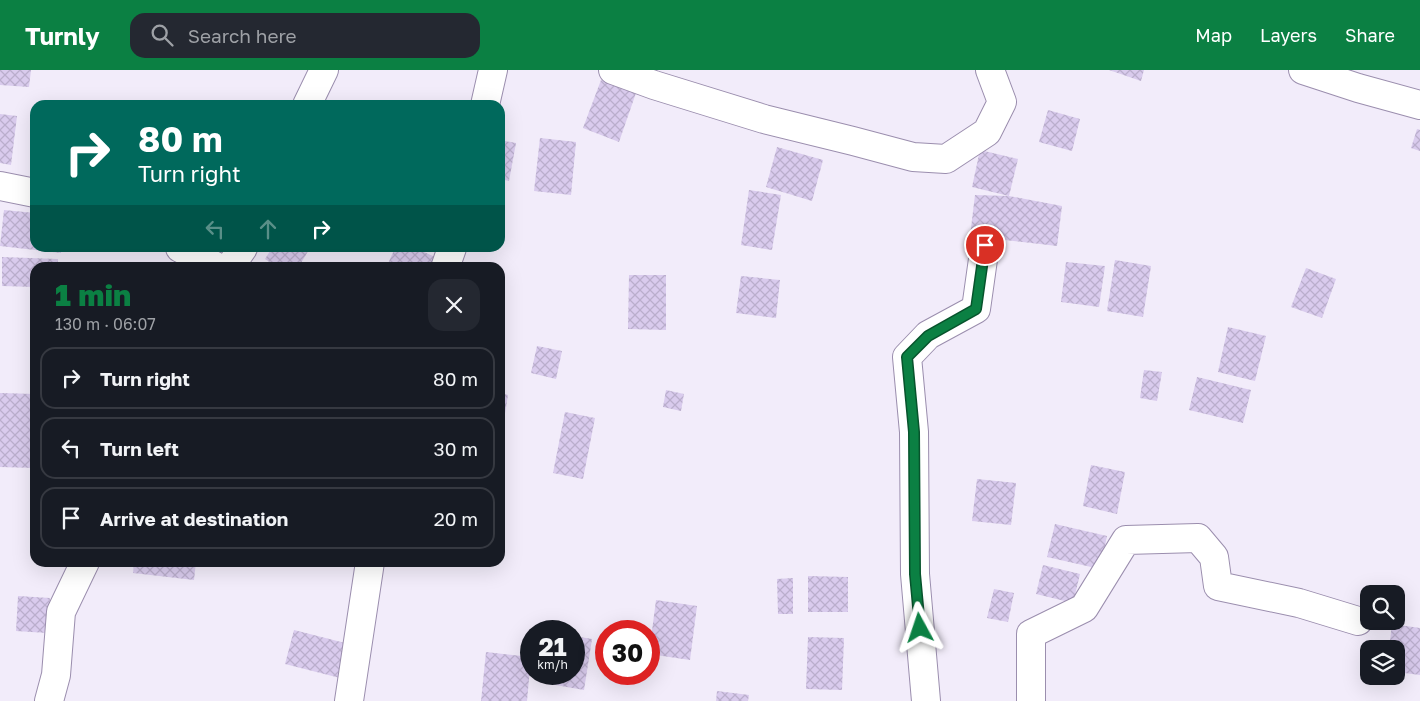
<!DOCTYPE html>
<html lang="en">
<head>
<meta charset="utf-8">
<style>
	:root { --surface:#171b24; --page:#242831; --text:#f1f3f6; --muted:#9ea1a6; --line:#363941; --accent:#0b8043 }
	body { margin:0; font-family:"Golos Text",sans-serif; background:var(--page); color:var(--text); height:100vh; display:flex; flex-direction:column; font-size:19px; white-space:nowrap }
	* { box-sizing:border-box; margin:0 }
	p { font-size:16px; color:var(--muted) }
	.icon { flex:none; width:28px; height:28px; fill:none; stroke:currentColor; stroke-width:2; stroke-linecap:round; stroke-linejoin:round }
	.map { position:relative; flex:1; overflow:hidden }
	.side { position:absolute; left:30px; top:192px; width:475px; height:305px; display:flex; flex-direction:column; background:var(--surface); border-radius:15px; box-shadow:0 5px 20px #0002 }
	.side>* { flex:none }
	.hud { position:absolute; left:30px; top:30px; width:475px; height:152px; border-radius:15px; box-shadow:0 5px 20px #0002; background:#00695c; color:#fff; overflow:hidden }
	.buttons { position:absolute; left:1360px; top:515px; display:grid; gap:10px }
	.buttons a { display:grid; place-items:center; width:45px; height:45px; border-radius:10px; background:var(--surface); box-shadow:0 5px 20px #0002; font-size:25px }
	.speed { position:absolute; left:520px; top:550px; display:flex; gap:10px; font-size:25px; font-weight:700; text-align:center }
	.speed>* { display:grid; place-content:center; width:65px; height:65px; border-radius:50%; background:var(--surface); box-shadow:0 5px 20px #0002; line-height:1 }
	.speed small { font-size:12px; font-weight:400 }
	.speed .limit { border:8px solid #d22; background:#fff; color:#111 }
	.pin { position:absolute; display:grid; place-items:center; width:42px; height:42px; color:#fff; margin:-21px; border:2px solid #fff; border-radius:50%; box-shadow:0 1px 5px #0007 }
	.me { position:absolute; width:55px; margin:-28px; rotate:355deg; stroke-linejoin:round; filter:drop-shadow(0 0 4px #0008) }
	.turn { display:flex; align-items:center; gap:18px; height:105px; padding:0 25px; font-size:22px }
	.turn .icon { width:65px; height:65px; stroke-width:2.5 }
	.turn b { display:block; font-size:35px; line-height:42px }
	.lanes { display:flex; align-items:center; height:48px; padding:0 25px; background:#0003; justify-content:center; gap:25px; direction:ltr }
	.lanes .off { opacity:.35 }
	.round { display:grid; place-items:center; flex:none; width:52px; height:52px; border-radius:15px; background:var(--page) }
	.headline { display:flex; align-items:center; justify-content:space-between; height:85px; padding:0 25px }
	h1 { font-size:30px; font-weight:800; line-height:38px; color:var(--accent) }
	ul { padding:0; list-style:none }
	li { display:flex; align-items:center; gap:15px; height:62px; margin:0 10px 8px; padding:0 15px; border:2px solid var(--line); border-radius:15px }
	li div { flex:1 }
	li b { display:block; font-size:19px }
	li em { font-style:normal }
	header { display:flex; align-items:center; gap:30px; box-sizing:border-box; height:70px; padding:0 25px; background:var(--accent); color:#fff }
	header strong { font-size:24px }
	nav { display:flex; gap:28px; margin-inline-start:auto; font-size:18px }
	.search { width:350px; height:45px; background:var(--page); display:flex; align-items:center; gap:12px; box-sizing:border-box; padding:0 18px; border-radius:15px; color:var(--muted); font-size:19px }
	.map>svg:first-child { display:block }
	.building { fill:url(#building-cross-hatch) }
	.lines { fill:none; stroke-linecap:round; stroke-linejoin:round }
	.minor-casing { stroke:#9b8eae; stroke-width:30 }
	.minor { stroke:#fff; stroke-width:28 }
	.route-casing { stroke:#07532c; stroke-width:12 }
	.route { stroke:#0b8043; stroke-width:9 }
</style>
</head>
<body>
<header>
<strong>Turnly</strong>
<div class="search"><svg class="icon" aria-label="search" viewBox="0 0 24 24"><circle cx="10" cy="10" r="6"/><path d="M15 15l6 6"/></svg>Search here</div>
<nav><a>Map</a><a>Layers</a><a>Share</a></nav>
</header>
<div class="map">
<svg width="1420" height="631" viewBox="0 0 1420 631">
	<defs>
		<pattern id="building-cross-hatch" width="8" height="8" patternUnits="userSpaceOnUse" patternTransform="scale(1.25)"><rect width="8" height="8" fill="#d9cbed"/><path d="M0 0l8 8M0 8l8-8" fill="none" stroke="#baaecc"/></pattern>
	</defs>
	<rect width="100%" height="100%" fill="#f2ecfa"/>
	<path class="building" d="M0,0H31L29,17L0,15Z
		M1109,0H1144L1141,11Z
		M601,10L636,23L619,72L583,58Z
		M1048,40L1080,49L1072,81L1039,72Z
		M0,44L17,46L11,95L0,93Z
		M1417,59L1420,60V81L1411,78Z
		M540,68L576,72L571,125L534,121Z
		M500,70L516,73L509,111L500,109Z
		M777,77L823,90L812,131L766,117Z
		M980,80L1018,89L1009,126L972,117Z
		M749,120L781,125L772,180L741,175Z
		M975,125L1009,126L1062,136L1057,176L970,166Z
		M4,140L35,143V178H61V183L0,176Z
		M272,178H310L298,198H278L265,189Z
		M395,178H415L444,191L441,198H386Z
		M2,187L58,189V198H35V217L2,216Z
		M1115,190L1151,196L1143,247L1107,241Z
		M1066,192L1105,196L1099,237L1061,232Z
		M1306,198L1336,209L1322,248L1291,237Z
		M629,205H666V260L628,259Z
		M741,206L780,210L776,248L736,243Z
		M1228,257L1266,266L1255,311L1218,302Z
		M537,276L562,281L556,309L531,303Z
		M1144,300L1162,302L1157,331L1140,328Z
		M1197,307L1251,320L1243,353L1189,340Z
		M666,320L684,324L681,341L663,337Z
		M0,323L35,324V398L0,397Z
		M500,323L508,325L502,362H500Z
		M565,342L595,348L583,409L553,403Z
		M1091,395L1125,402L1117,444L1083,436Z
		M977,409L1016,413L1011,455L972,451Z
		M1055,454L1107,466L1100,499L1047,487Z
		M134,492H196L194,510L133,503Z
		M1043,495L1080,504L1073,533L1036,524Z
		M808,506L848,507V542H808Z
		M793,508V544H778L777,509Z
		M994,519L1014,523L1008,552L987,548Z
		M18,526L50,528L47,563L16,561Z
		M656,530L697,536L690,590L649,584Z
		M1392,554L1420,558V605L1396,602V579H1389Z
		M294,560L349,574L340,608L285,594Z
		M574,566L592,569L584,620L544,613L546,604H574Z
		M808,567L844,568L842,620L806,619Z
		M486,582L531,587L527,631H481Z
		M717,621L749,625L748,631H716Z"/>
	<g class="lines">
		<g class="minor-casing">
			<path id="minor" d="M613,0L654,15L764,49L853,71L913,87L946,89L987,62L1002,32L990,0
				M1303,0L1358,18L1420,35
				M307,35L324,0
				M485,35L493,0
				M0,116L35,123
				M180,178L219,198
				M229,198L243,178
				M445,198L452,178
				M49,631L56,605L61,542L85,492
				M349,631L370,492
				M926,631L915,504L914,362L907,287L928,265L976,239L985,175
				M1031,631V564L1084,538L1126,470L1198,468L1214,487L1218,516L1299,533L1358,551"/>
		</g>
		<use href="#minor" class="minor"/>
	</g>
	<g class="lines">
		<g class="route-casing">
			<path id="route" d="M920,558L915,504L914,362L907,287L928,266L976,239L985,175"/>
		</g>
		<use href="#route" class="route"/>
	</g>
</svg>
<div class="buttons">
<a><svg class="icon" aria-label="search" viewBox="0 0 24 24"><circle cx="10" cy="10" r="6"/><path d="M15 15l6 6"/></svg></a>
<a><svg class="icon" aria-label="layers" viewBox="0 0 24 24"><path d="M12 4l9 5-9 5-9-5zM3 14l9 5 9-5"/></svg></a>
</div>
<div class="speed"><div>21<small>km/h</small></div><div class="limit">30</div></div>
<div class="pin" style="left:985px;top:175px;background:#d93025"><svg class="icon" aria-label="arrive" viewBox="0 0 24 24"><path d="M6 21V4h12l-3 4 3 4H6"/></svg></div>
<svg class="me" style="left:920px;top:558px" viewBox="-20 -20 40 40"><path d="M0-17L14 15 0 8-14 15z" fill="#0b8043" stroke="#fff" stroke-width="4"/></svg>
<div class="hud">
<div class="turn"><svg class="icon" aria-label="right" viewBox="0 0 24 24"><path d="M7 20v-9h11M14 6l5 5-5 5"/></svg><div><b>80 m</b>Turn right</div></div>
<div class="lanes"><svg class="icon off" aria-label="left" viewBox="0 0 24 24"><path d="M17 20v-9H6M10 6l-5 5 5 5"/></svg><svg class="icon off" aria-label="ahead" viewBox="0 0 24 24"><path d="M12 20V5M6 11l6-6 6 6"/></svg><svg class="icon" aria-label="right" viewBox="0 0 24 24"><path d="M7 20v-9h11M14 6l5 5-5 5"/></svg></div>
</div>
<section class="side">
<div class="headline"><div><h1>1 min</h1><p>130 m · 06:07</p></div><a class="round"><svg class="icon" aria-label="close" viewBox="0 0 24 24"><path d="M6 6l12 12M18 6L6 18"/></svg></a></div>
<ul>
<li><svg class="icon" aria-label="right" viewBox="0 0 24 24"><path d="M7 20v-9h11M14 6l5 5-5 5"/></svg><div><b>Turn right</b></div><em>80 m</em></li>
<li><svg class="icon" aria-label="left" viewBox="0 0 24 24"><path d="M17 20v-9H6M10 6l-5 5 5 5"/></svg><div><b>Turn left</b></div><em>30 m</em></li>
<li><svg class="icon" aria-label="arrive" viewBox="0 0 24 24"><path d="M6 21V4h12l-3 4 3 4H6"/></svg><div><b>Arrive at destination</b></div><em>20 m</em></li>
</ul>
</section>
</div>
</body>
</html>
